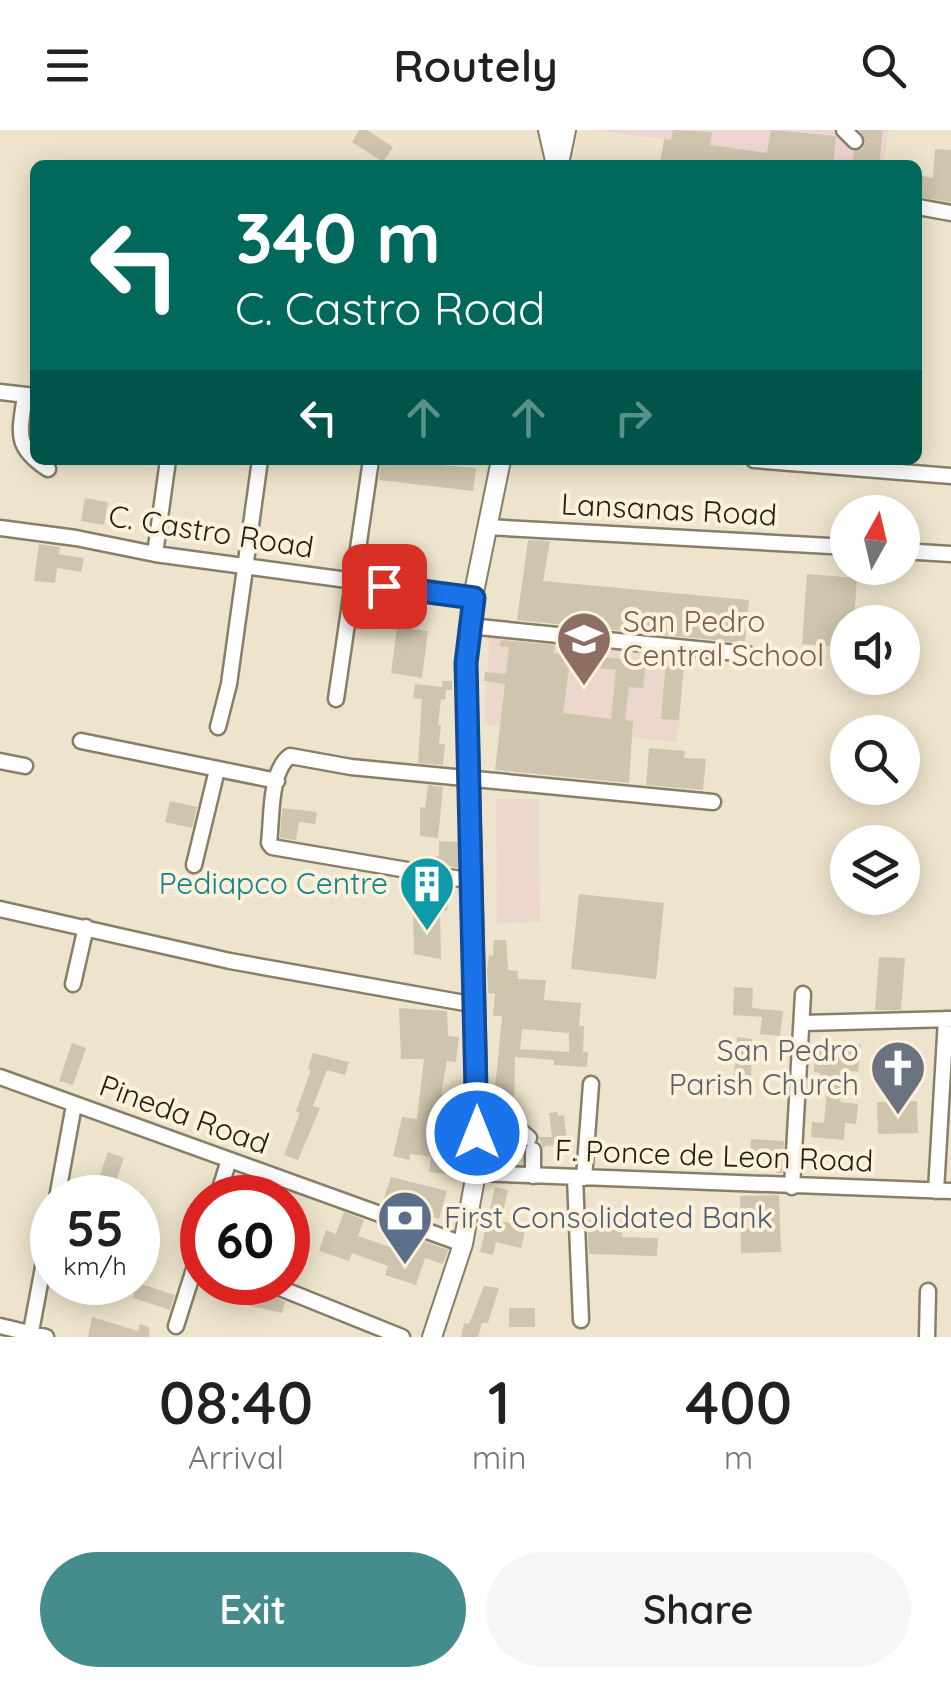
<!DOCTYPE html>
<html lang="en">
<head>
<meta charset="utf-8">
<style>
	:root { --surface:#fff; --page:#f6f6f6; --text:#202124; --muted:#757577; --accent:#458d8c }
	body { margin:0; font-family:Quicksand,sans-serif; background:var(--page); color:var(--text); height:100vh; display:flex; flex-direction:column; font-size:38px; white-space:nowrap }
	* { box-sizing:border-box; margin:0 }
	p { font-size:32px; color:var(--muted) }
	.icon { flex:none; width:55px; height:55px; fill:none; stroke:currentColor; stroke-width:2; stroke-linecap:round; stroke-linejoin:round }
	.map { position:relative; height:1207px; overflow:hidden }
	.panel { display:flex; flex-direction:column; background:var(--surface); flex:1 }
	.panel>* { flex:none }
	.hud { position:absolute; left:30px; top:30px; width:892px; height:305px; border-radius:15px; box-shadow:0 5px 25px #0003; background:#00695c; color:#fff; overflow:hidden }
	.needle { width:65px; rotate:8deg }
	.controls { position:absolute; left:830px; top:365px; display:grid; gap:20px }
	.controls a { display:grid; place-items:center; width:90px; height:90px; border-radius:50%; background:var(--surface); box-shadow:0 5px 25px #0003; font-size:50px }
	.speed { position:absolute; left:30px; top:1045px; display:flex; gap:20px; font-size:50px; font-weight:700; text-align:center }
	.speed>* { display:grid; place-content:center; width:130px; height:130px; border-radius:50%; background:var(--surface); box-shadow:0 5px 25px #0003; line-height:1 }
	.speed small { font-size:25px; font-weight:400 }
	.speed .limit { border:15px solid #d22; background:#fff; color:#111 }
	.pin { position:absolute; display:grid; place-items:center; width:85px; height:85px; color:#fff; margin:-42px; border-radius:20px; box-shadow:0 5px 15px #0006 }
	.me { position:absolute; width:110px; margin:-55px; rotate:0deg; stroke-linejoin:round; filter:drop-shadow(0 0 8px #0008) }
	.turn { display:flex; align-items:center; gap:35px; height:210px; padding:0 40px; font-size:45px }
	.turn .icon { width:130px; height:130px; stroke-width:2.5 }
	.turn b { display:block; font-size:70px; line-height:85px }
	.lanes { display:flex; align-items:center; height:95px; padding:0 40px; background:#0003; justify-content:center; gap:50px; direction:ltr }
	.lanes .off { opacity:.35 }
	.eta { display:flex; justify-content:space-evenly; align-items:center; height:170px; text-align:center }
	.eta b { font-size:60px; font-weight:600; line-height:70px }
	.cta { display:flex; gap:20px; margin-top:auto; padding:20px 40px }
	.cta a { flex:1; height:115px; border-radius:60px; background:var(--accent); color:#fff; font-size:40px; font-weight:600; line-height:115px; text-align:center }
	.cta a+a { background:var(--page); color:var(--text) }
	header { display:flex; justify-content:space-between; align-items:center; height:130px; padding:0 40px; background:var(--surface); font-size:45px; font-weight:600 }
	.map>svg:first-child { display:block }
	.education { fill:#edd6cb }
	.medical { fill:#efd4d2 }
	.building { fill:#cfc5ae; fill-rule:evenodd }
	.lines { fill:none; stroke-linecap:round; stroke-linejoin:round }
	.minor-casing { stroke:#887e69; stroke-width:19 }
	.major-casing { stroke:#887e69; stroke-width:22 }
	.minor { stroke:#fff; stroke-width:14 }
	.major { stroke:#fff; stroke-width:18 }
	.route-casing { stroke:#114b97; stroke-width:25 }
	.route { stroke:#1a73e8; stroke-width:18 }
	.labels { text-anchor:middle; stroke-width:8; stroke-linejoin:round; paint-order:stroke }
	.street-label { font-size:30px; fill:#1f1c13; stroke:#fcf1da }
	.education-label { font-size:30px; fill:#785e54; stroke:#fcf1da; text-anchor:start }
	.culture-label { font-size:30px; fill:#0d838f; stroke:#fcf1da; text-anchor:end }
	.worship-label { font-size:30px; fill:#5b616d; stroke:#fcf1da; text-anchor:end }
	.service-label { font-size:30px; fill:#4e5e75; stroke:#fcf1da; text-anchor:start }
</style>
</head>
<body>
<header><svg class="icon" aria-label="menu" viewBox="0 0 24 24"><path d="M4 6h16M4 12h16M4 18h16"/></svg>Routely<svg class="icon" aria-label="search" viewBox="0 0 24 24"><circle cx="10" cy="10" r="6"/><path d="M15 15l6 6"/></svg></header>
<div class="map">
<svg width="951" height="1207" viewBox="0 0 951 1207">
	<rect width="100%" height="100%" fill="#eee4cd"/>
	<path class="education" d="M490,502L686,521L677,612L484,594Z
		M496,669H539L540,792L497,793Z"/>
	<path class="medical" d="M595,0H889L883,35H850Z"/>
	<path class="building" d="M359,0H367L393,17L383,32L352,12Z
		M673,0L712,2L710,15L767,23L771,0L836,6L833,35L660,34L664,9L671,10Z
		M860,0H883L879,35H852L854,21L862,19L865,13Z
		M935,19L951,20V72L918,67V45L933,48Z
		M381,330L476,338L473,361L379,350Z
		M85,368L108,372L104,395L81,391Z
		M528,410L550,411L543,451L749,470L745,513L517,490Z
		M39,414L60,417L59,424L84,428L81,442L57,438L55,453L34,451Z
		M807,444L857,448L854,492H848V518L802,514Z
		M397,497L428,501L422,548L391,543Z
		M501,510L555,515L554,523L646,531L643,558L629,557L625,590L633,591L629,653L495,640L505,554L484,551L485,542L506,544L509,517L500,516ZM573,535L616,540L611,589L563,583L569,538L573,539Z
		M666,531L684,533L679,590L661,589Z
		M442,551H452V560H446L445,570L441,569L438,595H441L439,614H445L443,635L418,633L422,569L413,568L415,554L442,557Z
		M649,618L685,621L684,628L706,629L703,660L646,655Z
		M428,655L443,657L438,708L420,706V677L425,678Z
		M170,671L197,677L192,698L165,692Z
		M282,678L317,682L315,694L299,692L296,710L280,708Z
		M439,711L458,712V738L434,734V727L439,726Z
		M433,755L450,758L447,781L440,780L441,829L414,824L413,777L430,780Z
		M579,764L664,773L656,849L571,839Z
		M494,810H506L508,840L518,841V849L546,850L544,870L581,873L579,896H584L583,922H588L587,937L554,935V930L515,927L514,981L493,980L502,886H493L495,864L488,863L487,840L489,825L493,826ZM522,899L569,903V922L520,919Z
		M879,827L905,828L901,880H875Z
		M734,857L753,858L752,878L783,881L780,906L760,904L762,887L733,885Z
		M399,878L447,881L448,906L459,907L456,932L447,931L441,964H444L443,972L462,975L460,992H454L450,1017L460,1019L459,1030L447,1029L446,1044L429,1042L431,1027L410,1024L409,1030L393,1026L402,987L417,989L424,929H401Z
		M737,907L752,909L751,947L734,946Z
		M815,912L861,914L858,942L844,940L840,972L858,974L856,994L845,993L844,1010L811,1007L812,992L824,993L827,960L818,959L820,943L814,942Z
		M72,913L86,918L73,955L59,951Z
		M313,923L349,932L345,945L327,940L313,976L320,978L298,1030L284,1025L300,983L296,981L311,940L308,938Z
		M917,971L918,1003L878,1004L877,972Z
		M557,982L558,986L564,985L567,1014L545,1016L544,1020L539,1007H552L549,983Z
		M751,1009L784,1011L782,1043H776L777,1028L750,1026Z
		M108,1022L124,1028L110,1068H101L93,1065Z
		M391,1047L447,1061L439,1089L418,1082L419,1078L384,1068Z
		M495,1057L508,1060L501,1091L526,1097L521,1118L496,1112L493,1125L480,1122Z
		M779,1065L781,1122L741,1123L740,1066Z
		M344,1082L364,1090L358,1106L390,1117L395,1101L448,1120L443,1134L425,1128L416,1155L385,1145L388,1136L352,1123L349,1131L319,1121L326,1100L336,1104Z
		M587,1090L622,1091V1107L658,1108L657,1126L589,1124Z
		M138,1153L175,1165L170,1180L133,1168Z
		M252,1155L285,1172L282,1183L247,1175Z
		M484,1156L499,1158L488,1193H482L478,1207H461L464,1193L469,1194Z
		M509,1178H535V1197H509Z
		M92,1187L138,1201L140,1194L149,1197L150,1207H88Z"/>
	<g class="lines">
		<g class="minor-casing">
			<path id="minor" d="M844,0L855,11
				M918,77L951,83
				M0,262L35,266
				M25,265C20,303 13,316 48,339
				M754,330L951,346
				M487,397L848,417
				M0,398L76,408L155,424L473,467
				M902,421L951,424
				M155,424L168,330
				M469,496L747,524
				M336,569L371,330
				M218,597L229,554L260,330
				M81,611L277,651
				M0,631L25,636
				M194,735L217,640
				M472,751L272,717L269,713C272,690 269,641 290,626L351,637L713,672
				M0,779L230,831L476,875
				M73,854L86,797
				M804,893L951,889
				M0,947L463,1114
				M477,988L511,993L529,1008
				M533,1020V1046
				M476,1043L951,1061
				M575,1048L581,1190
				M584,1048L591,954
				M792,1057L803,864
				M936,1061L946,889
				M57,1068L74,975
				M217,1068L229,1030
				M265,1152L402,1207
				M0,1196L46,1207
				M176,1196L202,1114
				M30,1207L52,1089
				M927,1207L928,1161"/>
		</g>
		<g class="major-casing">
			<path id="major" d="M548,0L556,35
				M559,34L566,0
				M432,1207L463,1114L476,1043L477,939L467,533L473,467L501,330"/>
		</g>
		<use href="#minor" class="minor"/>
		<use href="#major" class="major"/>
	</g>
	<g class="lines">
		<g class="route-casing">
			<path id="route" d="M384,456L474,468L466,533L477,1003"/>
		</g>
		<use href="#route" class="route"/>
	</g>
	<defs>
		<g id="school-pin" transform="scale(2.875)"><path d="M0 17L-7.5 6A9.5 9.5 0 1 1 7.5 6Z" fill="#8d6e63" stroke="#fcf1da"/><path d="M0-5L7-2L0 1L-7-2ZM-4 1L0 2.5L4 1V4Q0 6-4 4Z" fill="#fff"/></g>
		<g id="building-pin" transform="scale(2.875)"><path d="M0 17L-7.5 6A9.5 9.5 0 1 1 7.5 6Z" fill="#0f9aa8" stroke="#fcf1da"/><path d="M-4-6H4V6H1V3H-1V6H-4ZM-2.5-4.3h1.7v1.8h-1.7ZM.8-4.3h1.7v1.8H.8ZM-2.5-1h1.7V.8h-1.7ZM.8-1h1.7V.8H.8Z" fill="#fff"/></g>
		<g id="church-pin" transform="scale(2.875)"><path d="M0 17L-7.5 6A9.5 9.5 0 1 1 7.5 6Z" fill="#6b7280" stroke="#fcf1da"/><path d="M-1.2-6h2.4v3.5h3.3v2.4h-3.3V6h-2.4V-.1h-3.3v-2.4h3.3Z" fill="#fff"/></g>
		<g id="bank-pin" transform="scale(2.875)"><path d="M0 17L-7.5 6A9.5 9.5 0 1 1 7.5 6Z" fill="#5c6f8a" stroke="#fcf1da"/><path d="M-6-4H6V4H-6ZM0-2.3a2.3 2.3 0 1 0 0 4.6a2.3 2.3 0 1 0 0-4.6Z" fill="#fff"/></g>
	</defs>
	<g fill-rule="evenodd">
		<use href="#school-pin" x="584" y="509"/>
		<use href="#building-pin" x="427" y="754"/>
		<use href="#church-pin" x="898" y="938"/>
		<use href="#bank-pin" x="405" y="1088"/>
	</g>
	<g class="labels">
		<g class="street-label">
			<text transform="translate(669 380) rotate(3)" y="10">Lansanas Road</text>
			<text transform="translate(211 402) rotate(9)" y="10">C. Castro Road</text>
			<text transform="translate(184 985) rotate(20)" y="10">Pineda Road</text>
			<text transform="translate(714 1026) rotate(2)" y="10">F. Ponce de Leon Road</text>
		</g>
		<g class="education-label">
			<text x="623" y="502">San Pedro<tspan x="623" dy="34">Central School</tspan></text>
		</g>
		<g class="culture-label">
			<text x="388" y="764">Pediapco Centre</text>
		</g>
		<g class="worship-label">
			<text x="859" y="931">San Pedro<tspan x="859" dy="34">Parish Church</tspan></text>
		</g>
		<g class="service-label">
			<text x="444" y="1098">First Consolidated Bank</text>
		</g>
	</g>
</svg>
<div class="controls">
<a><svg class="needle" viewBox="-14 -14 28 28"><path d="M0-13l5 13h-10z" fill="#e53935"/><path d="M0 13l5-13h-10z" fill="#757577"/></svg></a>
<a><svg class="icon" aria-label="sound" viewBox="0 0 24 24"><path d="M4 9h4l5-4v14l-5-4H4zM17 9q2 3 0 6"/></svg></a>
<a><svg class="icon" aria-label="search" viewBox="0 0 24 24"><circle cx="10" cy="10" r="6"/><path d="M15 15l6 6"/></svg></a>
<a><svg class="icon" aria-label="layers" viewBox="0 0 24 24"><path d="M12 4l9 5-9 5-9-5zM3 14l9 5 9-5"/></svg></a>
</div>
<div class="speed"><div>55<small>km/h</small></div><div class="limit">60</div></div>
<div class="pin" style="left:384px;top:456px;background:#d93025"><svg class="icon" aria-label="arrive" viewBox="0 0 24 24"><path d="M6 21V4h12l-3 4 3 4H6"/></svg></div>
<svg class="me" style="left:477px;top:1003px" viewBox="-20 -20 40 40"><circle r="17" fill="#1a73e8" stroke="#fff" stroke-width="3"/><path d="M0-11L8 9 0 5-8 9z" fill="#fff"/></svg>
<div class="hud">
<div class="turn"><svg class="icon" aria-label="left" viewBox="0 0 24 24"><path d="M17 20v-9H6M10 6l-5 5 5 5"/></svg><div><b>340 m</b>C. Castro Road</div></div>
<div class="lanes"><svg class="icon" aria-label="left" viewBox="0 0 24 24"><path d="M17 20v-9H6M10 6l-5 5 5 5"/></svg><svg class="icon off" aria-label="ahead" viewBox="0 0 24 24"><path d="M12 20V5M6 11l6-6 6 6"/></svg><svg class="icon off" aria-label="ahead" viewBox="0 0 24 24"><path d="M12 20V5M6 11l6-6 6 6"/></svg><svg class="icon off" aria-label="right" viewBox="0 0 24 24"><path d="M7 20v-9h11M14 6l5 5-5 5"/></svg></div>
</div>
</div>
<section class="panel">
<div class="eta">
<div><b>08:40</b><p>Arrival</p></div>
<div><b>1</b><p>min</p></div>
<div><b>400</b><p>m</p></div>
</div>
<div class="cta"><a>Exit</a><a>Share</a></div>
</section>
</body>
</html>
